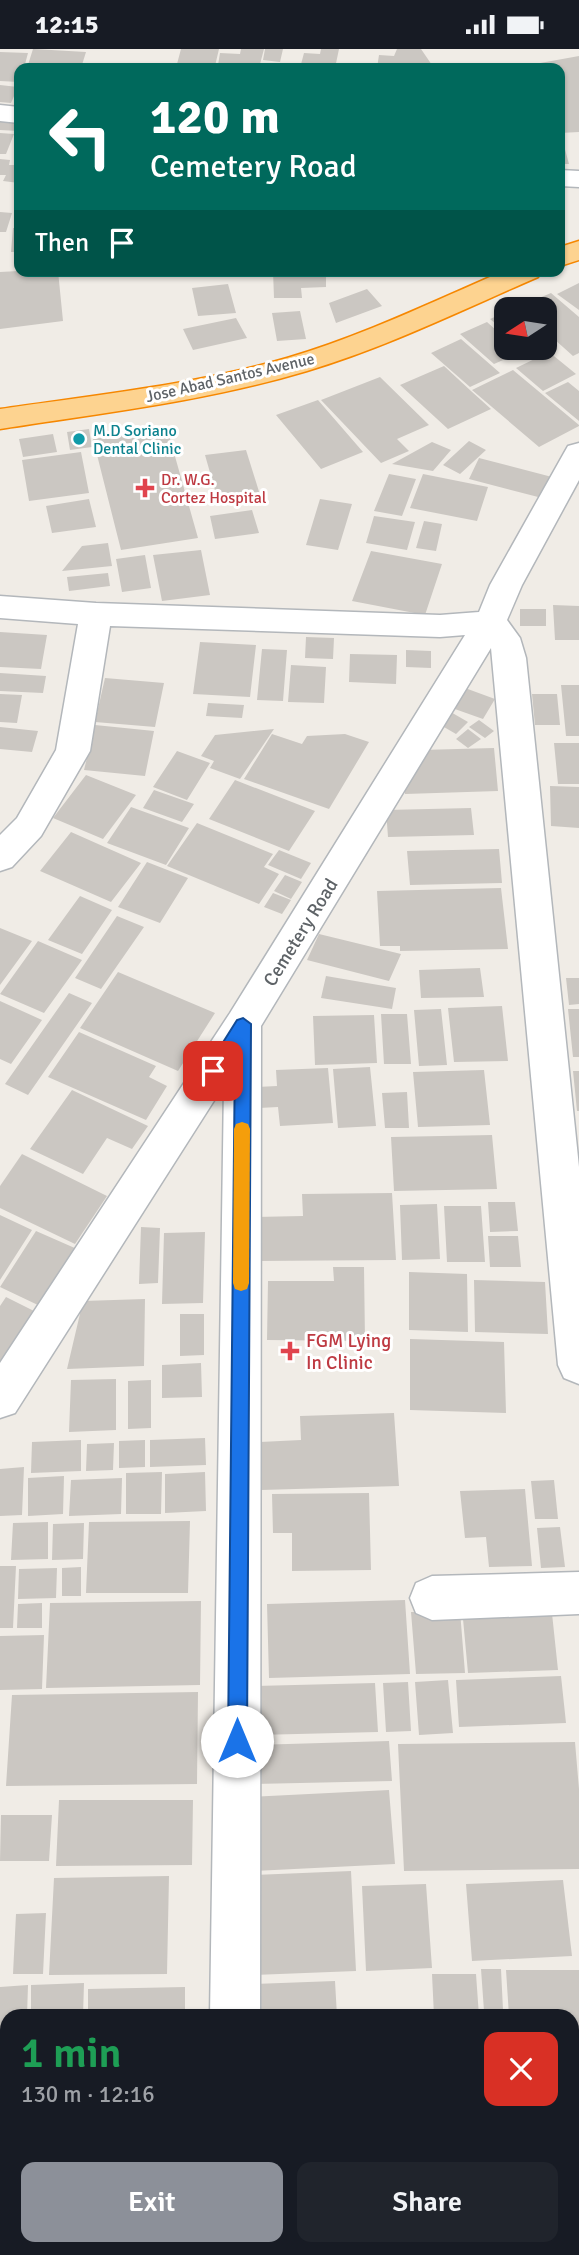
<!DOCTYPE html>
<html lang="en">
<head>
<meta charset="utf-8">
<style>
	:root { --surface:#171b24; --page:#20242c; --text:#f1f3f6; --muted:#9ea1a6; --accent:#8c9099 }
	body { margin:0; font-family:Signika,sans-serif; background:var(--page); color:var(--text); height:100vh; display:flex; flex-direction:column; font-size:26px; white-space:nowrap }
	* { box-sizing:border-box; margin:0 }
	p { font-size:23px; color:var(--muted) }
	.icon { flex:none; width:38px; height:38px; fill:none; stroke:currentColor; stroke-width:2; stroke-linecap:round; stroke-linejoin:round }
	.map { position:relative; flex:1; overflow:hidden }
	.details { position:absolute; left:0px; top:1960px; width:579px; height:247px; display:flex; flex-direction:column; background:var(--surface); border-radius:21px 21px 0 0; box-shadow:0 2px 5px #0004 }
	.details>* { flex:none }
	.hud { position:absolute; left:14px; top:14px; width:551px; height:214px; border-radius:14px; box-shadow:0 2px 5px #0004; background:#00695c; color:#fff; overflow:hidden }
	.needle { width:46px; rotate:258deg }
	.fabs { position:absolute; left:494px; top:248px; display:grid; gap:14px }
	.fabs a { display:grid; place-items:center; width:63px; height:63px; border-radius:14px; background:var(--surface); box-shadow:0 2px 5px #0004; font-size:35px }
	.pin { position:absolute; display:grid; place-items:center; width:60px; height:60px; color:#fff; margin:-30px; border-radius:14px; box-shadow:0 4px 10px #0006 }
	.me { position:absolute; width:77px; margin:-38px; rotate:0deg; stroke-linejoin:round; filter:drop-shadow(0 0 5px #0008) }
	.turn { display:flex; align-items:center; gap:24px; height:147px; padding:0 21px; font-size:32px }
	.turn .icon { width:91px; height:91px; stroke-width:2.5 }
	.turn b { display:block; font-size:49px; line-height:60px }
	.then { display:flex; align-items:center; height:66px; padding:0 21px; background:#0003; gap:14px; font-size:26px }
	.round { display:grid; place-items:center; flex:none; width:74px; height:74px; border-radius:14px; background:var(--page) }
	.summary { display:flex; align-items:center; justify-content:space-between; height:119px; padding:0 21px }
	h1 { font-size:42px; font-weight:600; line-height:52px; color:#1e9e55 }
	.cta { display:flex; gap:14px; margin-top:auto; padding:14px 21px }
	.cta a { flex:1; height:80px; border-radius:14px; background:var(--accent); color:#fff; font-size:28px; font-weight:600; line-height:80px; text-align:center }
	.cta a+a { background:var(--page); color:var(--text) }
	.status { display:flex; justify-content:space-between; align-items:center; height:49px; padding:0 35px; background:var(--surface); direction:ltr }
	.status svg { height:19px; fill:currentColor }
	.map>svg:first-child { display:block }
	.building { fill:#cbc7c2 }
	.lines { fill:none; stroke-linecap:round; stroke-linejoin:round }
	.minor-casing { stroke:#b3b7bb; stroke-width:3 }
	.highway-casing { stroke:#f68700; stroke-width:3 }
	.minor { fill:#fff; fill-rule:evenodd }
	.highway { fill:#fdd390; fill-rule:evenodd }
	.route { fill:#1a73e8; stroke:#114b97; stroke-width:2 }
	.slow { fill:#f59e0b }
	.culture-dot { fill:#0f9aa8; stroke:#fff; stroke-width:2.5 }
	.health-dot { fill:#e0444e; stroke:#fff; stroke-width:2.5 }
	.labels { text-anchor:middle; stroke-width:6; stroke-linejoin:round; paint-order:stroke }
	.far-street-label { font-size:16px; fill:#5e6367; stroke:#fff }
	.far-culture-label { font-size:16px; fill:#0d838f; stroke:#fff; text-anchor:start }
	.far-health-label { font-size:16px; fill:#be3a42; stroke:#fff; text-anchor:start }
	.street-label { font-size:19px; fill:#5e6367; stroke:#fff }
	.health-label { font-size:19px; fill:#be3a42; stroke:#fff; text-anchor:start }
</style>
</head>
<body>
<div class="status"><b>12:15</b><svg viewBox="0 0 49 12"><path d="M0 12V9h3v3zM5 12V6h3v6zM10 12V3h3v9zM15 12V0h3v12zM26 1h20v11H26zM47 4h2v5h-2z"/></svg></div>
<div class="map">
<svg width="579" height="2206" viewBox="0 0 579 2206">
	<rect width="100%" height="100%" fill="#f0ece6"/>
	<path class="building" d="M33,0H34L86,3L81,19H27Z
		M181,0H219L215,17L177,15Z
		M241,0H264L259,19L218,16L220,4L240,5Z
		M265,0H283L280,13L263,11Z
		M321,0H339L335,19H300L304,4L320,5Z
		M397,0H421L434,19H377L379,6L394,7Z
		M0,3L28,4L24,19H19V33L0,32Z
		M579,7V83L560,84V19L518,18Z
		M0,36L18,38L11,54L0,53Z
		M0,69L19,70V82L0,81Z
		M0,84L14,85L6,105H0Z
		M560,93H563L569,115H560Z
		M0,110L10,111L9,116H19V134L3,132L6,126H0Z
		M0,163L12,164L6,183H0Z
		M13,179H19V203H11Z
		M19,222H58L63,272L0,280V223Z
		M273,222H326V238L301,239L302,249H274Z
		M579,234V261L557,245Z
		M228,235L236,264L198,267L192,239Z
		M367,240L382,257L336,274L329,254Z
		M551,244L579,268V304L573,307L544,281V261H520L518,258Z
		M300,262L306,290L277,292L272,264Z
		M506,263V283L490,270Z
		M236,269L247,289L193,301L183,280Z
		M487,273L506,290V299H517L521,303L494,315L460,285Z
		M544,288L555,297L533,307L524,299H544Z
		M461,290L500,324L470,338L431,304Z
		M549,303L576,325L543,342L516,319Z
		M444,317L471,342L491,360L448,380L400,336Z
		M513,321L579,376V377L539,398L472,341Z
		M380,328L429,376L397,390L409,402L381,414L321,351Z
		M568,333L579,342V372L545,344Z
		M318,351L363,403L321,420L276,366Z
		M167,379L198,489L121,501L93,390Z
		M89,380L92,398L70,401L67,383Z
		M53,385L57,403L23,408L19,390Z
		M469,392L486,401L460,425L443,416Z
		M432,393L451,401L433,422L392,415Z
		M246,401L261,449L219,455L205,406Z
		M81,403L89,444L29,452L22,411Z
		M479,409L552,428L542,449L469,430Z
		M389,425L416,430L402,467L374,462Z
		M423,425L488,438L477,472L410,459Z
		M89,450L96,478L52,484L46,457Z
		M320,450L352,455L338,501L306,496Z
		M252,461L259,484L215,490L210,467Z
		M374,467L415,473L407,501L366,494Z
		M424,472L442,475L436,502L416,499Z
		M108,494L112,517L62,522L82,497Z
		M201,501L210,546L162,552L153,506Z
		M371,502L442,515L425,566L352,552Z
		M145,506L151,539L122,543L116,510Z
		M108,524L110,537L69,542L67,528Z
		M553,556L579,557V591H555Z
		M520,560H546V577H520Z
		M0,583L47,586L41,620L0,618Z
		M306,588L334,589L333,610L305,609Z
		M200,593L256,596L250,648L193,645Z
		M262,600L287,601L283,652L257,651Z
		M406,601L431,602V619L406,618Z
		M350,605L397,606L396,635L349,633Z
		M291,616L326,618L324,654L288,653Z
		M0,624L46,627L43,644L0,642Z
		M105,629L164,634L155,678L95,673Z
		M561,636H579V687H566Z
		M465,639L495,650L483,670L452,659Z
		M0,645L22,646L17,674L0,673Z
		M532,645H557L560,676H535Z
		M208,654L244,656L242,669L206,667Z
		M449,662L468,673L456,685L437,674Z
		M479,671L494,682L485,689L469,678Z
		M95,676L154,682L145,727L84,721Z
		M0,678L38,682L32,703L0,700Z
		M274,680L240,730L210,719L214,712L201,707L215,686Z
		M468,680L481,690L468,699L456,690Z
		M272,685L302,695L307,687L345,685L369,693L329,760L244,730Z
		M554,694H579V735H558Z
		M494,699L498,742L405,745V732L421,701Z
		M177,702L210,714L187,751L153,738Z
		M86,726L136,746L103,790L53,769Z
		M235,731L315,762L289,802L209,770Z
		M550,737L579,738V779L551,777Z
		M154,741L194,755L182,773L143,759Z
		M131,758L189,779L166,816L107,794Z
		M471,759L474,786L388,788L386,761Z
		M197,774L273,805L264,818L279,825L259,855L167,817Z
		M71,783L141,814L111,853L40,822Z
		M499,800L502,834L410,836L407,802Z
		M279,801L311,814L301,830L268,816Z
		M147,813L188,829L160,874L118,858Z
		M285,826L302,833L291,850L274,842Z
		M501,839L508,900L400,902V897H380L377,842Z
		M273,844L291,851L282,865L264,858Z
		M80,847L112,861L82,905L48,891Z
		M117,867L144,878L101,940L75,929Z
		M0,879L32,892L0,936Z
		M319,885L401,905L389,932L307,911Z
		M38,892L82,911L44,964L0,945Z
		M480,919L484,948L421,949L419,921Z
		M118,923L215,964L178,1022L80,979Z
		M326,927L396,939L392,960L321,949Z
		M566,929H579V955L569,956Z
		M69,944L92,954L28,1046L5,1035Z
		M0,952L42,971L11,1015L0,1010Z
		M502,957L508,1012L454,1013L448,959Z
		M441,960L447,1016L419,1017L414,961Z
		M568,960H579V1008H573Z
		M381,965H407L411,1015H384Z
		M374,966L377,1014L315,1016L313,967Z
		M79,983L156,1017L149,1028L167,1037L146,1071L48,1028Z
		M370,1018L376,1077L338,1079L333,1020Z
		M328,1019L333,1074L280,1077L278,1058L259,1059L257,1038L277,1037L276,1021Z
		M484,1021L490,1076L418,1078L413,1023Z
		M573,1022H579V1062H577Z
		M72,1041L148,1077L132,1100L107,1089L83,1125L30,1100Z
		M407,1043L409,1079H385L382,1044Z
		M492,1086L497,1140L394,1142L391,1088Z
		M22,1105L107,1147L75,1195L0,1159V1137Z
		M392,1144L396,1211L256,1212L255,1168L303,1167L302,1145Z
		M488,1153H515L518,1182L490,1183Z
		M437,1155L440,1210L402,1211L400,1156Z
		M444,1157H481L485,1213H447Z
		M0,1166L32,1181L0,1231Z
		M141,1178L160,1179L158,1234L139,1235Z
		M36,1182L77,1200L40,1257L0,1238Z
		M205,1183L203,1254L162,1255L164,1184Z
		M488,1187H518L521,1218H490Z
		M333,1218H364L365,1292L267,1291L268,1232H334Z
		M409,1223L467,1225L468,1283L409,1281Z
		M474,1231L545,1233L548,1285L475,1283Z
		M6,1248L34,1262L0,1315V1257Z
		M145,1250L144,1317L67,1320L83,1252Z
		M180,1265H204V1306L180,1307Z
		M410,1290L504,1293L506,1364L410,1361Z
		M201,1314L202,1348L162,1349V1316Z
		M116,1330V1381L69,1383L71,1331Z
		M151,1331V1379L128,1380V1332Z
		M394,1364L399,1437L261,1441L260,1393L301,1391L300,1367Z
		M205,1389L206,1416L150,1418V1391Z
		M81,1391V1422L31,1424L32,1393Z
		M145,1391V1418L119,1419V1392Z
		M114,1394L113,1421L86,1422L87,1395Z
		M24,1418L22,1466L0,1467V1420Z
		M162,1423L161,1465H126V1424Z
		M205,1423L206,1462L165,1464V1425Z
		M64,1427L63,1465L28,1467V1429Z
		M122,1429L121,1465L69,1467L71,1431Z
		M554,1431L558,1470H535L531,1432Z
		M525,1440L532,1517L489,1518L486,1488L465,1489L460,1442Z
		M369,1444L371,1521L292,1522V1484H273L272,1445Z
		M190,1472L188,1544H86L89,1473Z
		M48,1473V1510L11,1511L13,1474Z
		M84,1474L83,1510L52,1511L53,1475Z
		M560,1478L565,1518L541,1519L537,1479Z
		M0,1517H16L13,1579H0Z
		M81,1518V1547H62V1519Z
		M57,1519L56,1549L18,1550L19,1520Z
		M405,1551L410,1625L269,1629L267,1555Z
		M201,1552L200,1636L46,1639L50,1554Z
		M42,1554V1579H17L18,1555Z
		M551,1555L558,1621L468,1624L462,1559Z
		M460,1562L465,1624L416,1625L411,1563Z
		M44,1586L42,1640L0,1641V1587Z
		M561,1627L566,1674L459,1678L456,1631Z
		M448,1631L453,1684L419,1686L415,1633Z
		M408,1633L411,1682L386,1683L383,1634Z
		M375,1634L378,1683L257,1686L255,1637Z
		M198,1643L197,1735L6,1737L12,1646Z
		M389,1692L392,1732L254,1735L253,1696Z
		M575,1693L579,1740V1820L404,1822L398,1695Z
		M389,1741L395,1815L252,1822L249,1748Z
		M59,1751H193L192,1816L56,1817Z
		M1,1766H52L49,1812H0Z
		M351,1822L356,1922L253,1926L251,1826Z
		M169,1827L167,1925L49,1926L54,1829Z
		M563,1831L572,1907L472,1912L466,1835Z
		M426,1835L432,1919L366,1922L362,1837Z
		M46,1864L43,1925H13L16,1865Z
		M481,1920H501L503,1961L484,1962Z
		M506,1921H579V2024L572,2025V1967H509Z
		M432,1925H476L479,1967H434Z
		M335,1932L337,1967H254L253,1935Z
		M84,1934L83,1967H31V1936Z
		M28,1936L27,1967H7V2026H0V1938Z
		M185,1938V1967H88V1940Z
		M572,2034H579V2086H572Z
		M5,2073H7V2137H2Z
		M7,2158V2200H36V2206H0V2159Z
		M572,2166H579V2206H575Z
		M43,2200H89V2206H43Z
		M97,2200H195V2206H96Z
		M277,2200H428V2206H277Z
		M441,2200H488V2206H442Z
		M494,2200H558L559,2206H494Z"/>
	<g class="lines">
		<g class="minor-casing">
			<path id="minor" d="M0,56L19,58V74L0,72Z
				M560,121L579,122V138L560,137Z
				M579,394V431L522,536L507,571L520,589L526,609L579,1118V1335L564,1329L558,1316L491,599L261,977L260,1967H210L224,1036L15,1364L0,1369V1314L230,964L465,586L440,588L110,577L90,702L41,787L12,818L0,822V786L17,769L56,701L78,575L0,569V547L96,554L440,566L479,563L490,536L564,404L568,397Z
				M579,1523V1565L432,1571L416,1564L410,1549L416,1534L432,1527Z
				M207,2200H259V2206H207Z"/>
		</g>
		<g class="highway-casing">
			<path id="highway" d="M579,192V211L560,217V198Z
				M504,222H542L538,228C462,261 387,298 307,322C207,352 103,364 0,380V360C96,346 194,336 287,309C362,287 432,253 504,222Z"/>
		</g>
		<use href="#minor" class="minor"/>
		<use href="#highway" class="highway"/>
	</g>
	<path class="route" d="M243,969L251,975L247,1692L244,1698L237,1701L230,1698L228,1692L235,1001L218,1027H207L205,1022L237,971Z"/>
	<path class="slow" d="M242,1073L248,1075L250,1080L249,1234L247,1240L241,1242L235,1240L233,1234L234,1080L236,1075Z"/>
	<circle class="culture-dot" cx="79" cy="390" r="7"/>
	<g class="health-dot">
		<path d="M141.5 428.5h7v7h7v7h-7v7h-7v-7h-7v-7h7z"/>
		<path d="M286.5 1291.5h7v7h7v7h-7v7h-7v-7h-7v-7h7z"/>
	</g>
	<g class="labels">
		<g class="far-street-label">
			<text transform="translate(230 328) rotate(-13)" y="6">Jose Abad Santos Avenue</text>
		</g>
		<g class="far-culture-label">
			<text x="93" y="387">M.D Soriano<tspan x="93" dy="18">Dental Clinic</tspan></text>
		</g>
		<g class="far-health-label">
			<text x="161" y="436">Dr. W.G.<tspan x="161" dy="18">Cortez Hospital</tspan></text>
		</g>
		<g class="street-label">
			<text transform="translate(300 883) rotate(-58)" y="7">Cemetery Road</text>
		</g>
		<g class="health-label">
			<text x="306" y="1298">FGM Lying<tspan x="306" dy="22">In Clinic</tspan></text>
		</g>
	</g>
</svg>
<div class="fabs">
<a><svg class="needle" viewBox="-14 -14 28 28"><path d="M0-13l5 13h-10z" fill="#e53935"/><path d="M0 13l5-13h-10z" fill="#9ea1a6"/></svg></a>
</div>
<div class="pin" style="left:213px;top:1022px;background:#d93025"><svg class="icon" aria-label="arrive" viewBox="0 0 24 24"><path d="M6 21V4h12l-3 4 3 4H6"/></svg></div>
<svg class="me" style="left:237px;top:1692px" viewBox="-20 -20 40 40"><circle r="19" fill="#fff"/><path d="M0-13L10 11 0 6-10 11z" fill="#1a73e8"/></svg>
<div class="hud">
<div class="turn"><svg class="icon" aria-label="left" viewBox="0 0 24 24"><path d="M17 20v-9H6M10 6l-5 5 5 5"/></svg><div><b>120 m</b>Cemetery Road</div></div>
<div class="then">Then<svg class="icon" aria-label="arrive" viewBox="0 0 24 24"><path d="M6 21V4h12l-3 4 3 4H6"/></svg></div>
</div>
<section class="details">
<div class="summary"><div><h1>1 min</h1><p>130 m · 12:16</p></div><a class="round" style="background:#d93025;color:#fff"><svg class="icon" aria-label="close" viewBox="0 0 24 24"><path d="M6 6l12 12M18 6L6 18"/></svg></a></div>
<div class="cta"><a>Exit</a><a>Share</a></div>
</section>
</div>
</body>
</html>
